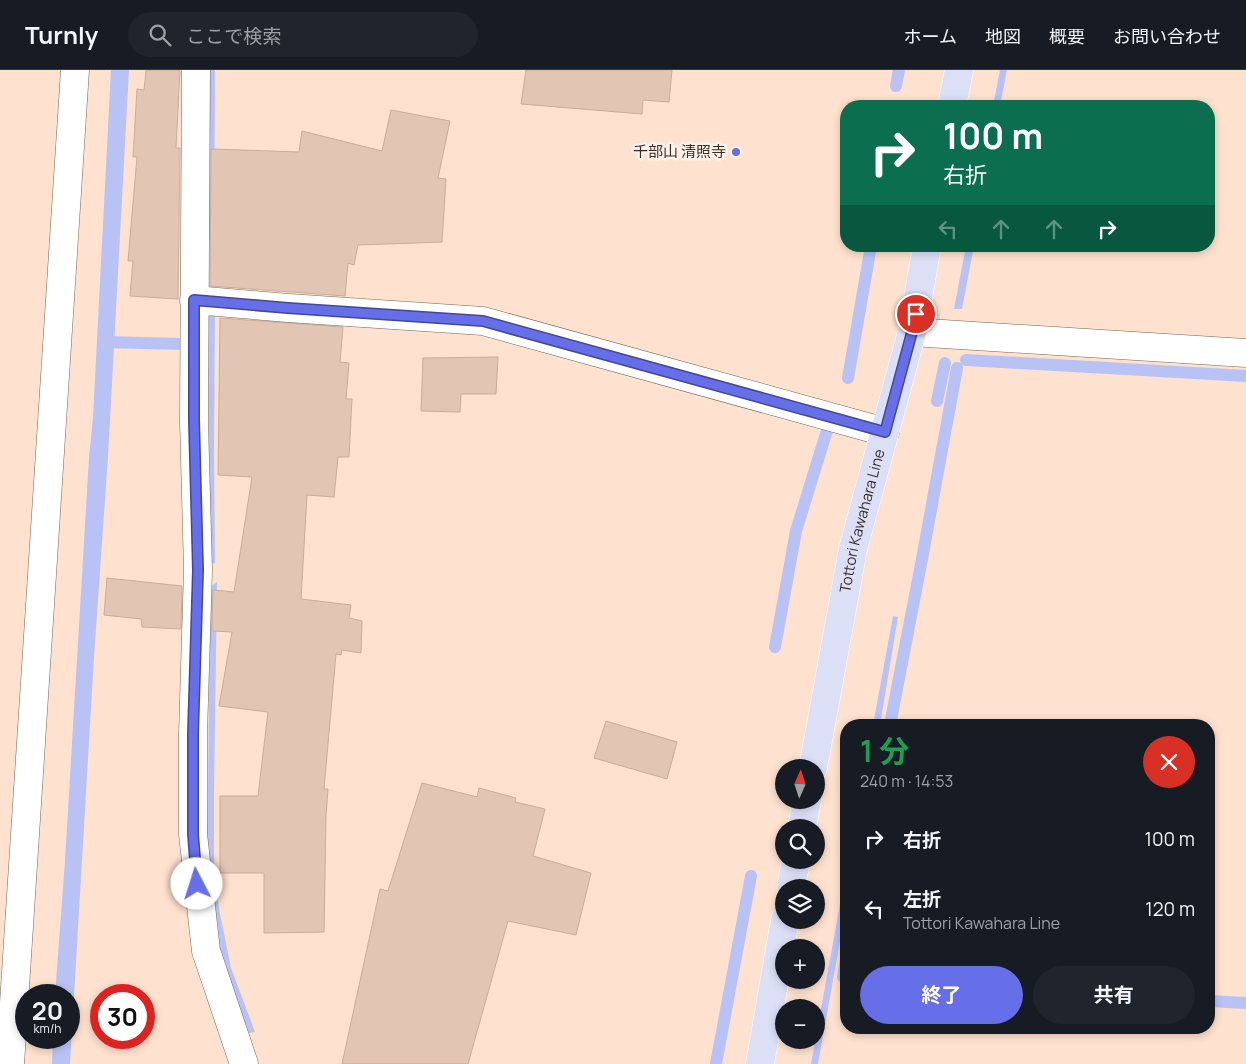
<!DOCTYPE html>
<html lang="ja">
<head>
<meta charset="utf-8">
<style>
	:root { --surface:#171b24; --page:#20242c; --text:#f1f3f6; --muted:#9ea1a6; --line:#363941; --accent:#676fe8 }
	body { margin:0; font-family:Manrope,"Noto Sans JP",sans-serif; background:var(--page); color:var(--text); height:100vh; display:flex; flex-direction:column; font-size:19px; white-space:nowrap }
	* { box-sizing:border-box; margin:0 }
	p { font-size:16px; color:var(--muted) }
	.icon { flex:none; width:28px; height:28px; fill:none; stroke:currentColor; stroke-width:2; stroke-linecap:round; stroke-linejoin:round }
	.map { position:relative; flex:1; overflow:hidden }
	.panel { position:absolute; left:840px; top:649px; width:375px; height:315px; display:flex; flex-direction:column; background:var(--surface); border-radius:20px; box-shadow:0 2px 8px #0003 }
	.panel>* { flex:none }
	.guide { position:absolute; left:840px; top:30px; width:375px; height:152px; border-radius:20px; box-shadow:0 2px 8px #0003; background:#0b6e4f; color:#fff; overflow:hidden }
	.needle { width:32px; rotate:3deg }
	.buttons { position:absolute; left:775px; top:689px; display:grid; gap:10px }
	.buttons a { display:grid; place-items:center; width:50px; height:50px; border-radius:50%; background:var(--surface); box-shadow:0 2px 8px #0003; font-size:25px }
	.speed { position:absolute; left:15px; top:914px; display:flex; gap:10px; font-size:25px; font-weight:700; text-align:center }
	.speed>* { display:grid; place-content:center; width:65px; height:65px; border-radius:50%; background:var(--surface); box-shadow:0 2px 8px #0003; line-height:1 }
	.speed small { font-size:12px; font-weight:400 }
	.speed .limit { border:8px solid #d22; background:#fff; color:#111 }
	.pin { position:absolute; display:grid; place-items:center; width:42px; height:42px; color:#fff; margin:-21px; border:2px solid #fff; border-radius:50%; box-shadow:0 1px 5px #0007 }
	.me { position:absolute; width:55px; margin:-28px; rotate:355deg; stroke-linejoin:round; filter:drop-shadow(0 0 4px #0008) }
	.turn { display:flex; align-items:center; gap:18px; height:105px; padding:0 20px; font-size:22px }
	.turn .icon { width:65px; height:65px; stroke-width:2.5 }
	.turn b { display:block; font-size:35px; line-height:42px }
	.lanes { display:flex; align-items:center; height:48px; padding:0 20px; background:#0003; justify-content:center; gap:25px; direction:ltr }
	.lanes .off { opacity:.35 }
	.round { display:grid; place-items:center; flex:none; width:52px; height:52px; border-radius:26px; background:var(--page) }
	.headline { display:flex; align-items:center; justify-content:space-between; height:85px; padding:0 20px }
	h1 { font-size:30px; font-weight:700; line-height:38px; color:#1e9e55 }
	.cta { display:flex; gap:10px; margin-top:auto; padding:10px 20px }
	.cta a { flex:1; height:58px; border-radius:30px; background:var(--accent); color:#fff; font-size:20px; font-weight:700; line-height:58px; text-align:center }
	.cta a+a { background:var(--page); color:var(--text) }
	ul { padding:0; list-style:none }
	li { display:flex; align-items:center; gap:15px; height:70px; padding:0 20px }
	li div { flex:1 }
	li b { display:block; font-size:19px }
	li em { font-style:normal }
	header { display:flex; align-items:center; gap:30px; box-sizing:border-box; height:70px; padding:0 25px; background:var(--surface); border-bottom:1px solid var(--line) }
	header strong { font-size:24px }
	nav { display:flex; gap:28px; margin-inline-start:auto; font-size:18px }
	.search { width:350px; height:45px; background:var(--page); display:flex; align-items:center; gap:12px; box-sizing:border-box; padding:0 18px; border-radius:28px; color:var(--muted); font-size:19px }
	.map>svg:first-child { display:block }
	.water { fill:#b9c2f5 }
	.lines { fill:none; stroke-linecap:round; stroke-linejoin:round }
	.stream { stroke:#b9c2f5; stroke-width:12 }
	.building { fill:#e2c5b3; stroke:#c9ad9b }
	.minor-casing { stroke:#7c6353; stroke-width:29 }
	.major-casing { stroke:#fff; stroke-width:29 }
	.minor { stroke:#fff; stroke-width:28 }
	.major { stroke:#dce0f7; stroke-width:28 }
	.route-casing { stroke:#434897; stroke-width:12 }
	.route { stroke:#676fe8; stroke-width:9 }
	.poi-dot { fill:#676fe8; stroke:#fef2ea; stroke-width:2 }
	.labels { text-anchor:middle; stroke-width:5; stroke-linejoin:round; paint-order:stroke }
	.poi-label { font-size:15px; fill:#392e27; stroke:#fef2ea; text-anchor:end }
	.street-label { font-size:15px; fill:#392e27; stroke:#fef2ea }
</style>
</head>
<body>
<header>
<strong>Turnly</strong>
<div class="search"><svg class="icon" aria-label="search" viewBox="0 0 24 24"><circle cx="10" cy="10" r="6"/><path d="M15 15l6 6"/></svg>ここで検索</div>
<nav><a>ホーム</a><a>地図</a><a>概要</a><a>お問い合わせ</a></nav>
</header>
<div class="map">
<svg width="1246" height="994" viewBox="0 0 1246 994">
	<rect width="100%" height="100%" fill="#fee1ce"/>
	<path class="water" d="M111,0H129L108,387L94,587L70,994H52L53,968H69V925H55L65,791L89,388L93,347Z
		M209,0H215L214,170H209Z
		M1000,0H1007L1000,36H993Z
		M966,176H974L962,239H954Z
		M215,239L214,372L215,493L210,494L208,244Z
		M217,512L214,725V803L219,839L231,898L255,962L249,963L224,899L213,842L208,803L207,761L208,725L210,517Z
		M893,546L898,547L880,655H873Z
		M846,801V838L818,994H811Z"/>
	<g class="lines">
		<path class="stream" d="M896,16L899,0
			M104,272L183,274
			M966,290L1246,306
			M848,308L871,176
			M937,331L945,293
			M775,577L796,461L829,354
			M890,655L922,489L957,298
			M843,907L846,889
			M1209,931L1246,933
			M716,994L751,806"/>
	</g>
	<path class="building" d="M146,0H180L176,78H180L178,229L130,226L133,191H128L137,87H133L137,19L144,20Z
		M526,0H672L669,32L643,30L642,44L521,34Z
		M391,40L450,51L438,108L446,109L442,172L358,175L354,195L348,193L345,226L210,216L211,79L299,82L302,61L382,81Z
		M220,248L343,257L340,292L349,293L346,329H352L349,387H338L334,427L307,425L301,529L351,535L349,548L362,551L361,583L342,580L341,585L336,584L324,719H328L326,746L324,862L264,863V803H220V726H258L268,642L219,636L232,562L212,561L213,520L234,522L252,407L218,405Z
		M498,287L496,324H461L460,342L421,341L423,288Z
		M107,508L182,516L181,559L142,557L141,549L104,545Z
		M606,651L677,672L667,709L594,688Z
		M422,713L477,727L479,718L516,728L515,732L545,739L533,786L591,803L576,865L508,851L468,994H342L380,819L388,821Z"/>
	<g class="lines">
		<g class="minor-casing">
			<path id="minor" d="M196,0L194,351L198,500L193,664V764L206,881L244,994
				M194,230L288,238L483,251L885,362
				M912,262L1246,283
				M10,994L75,0"/>
		</g>
		<g class="major-casing">
			<g id="major">
				<path d="M952,36L959,0"/>
				<path id="s1" d="M813,698L853,479L912,262L927,176"/>
				<path d="M802,758L807,730"/>
				<path d="M791,818L796,790"/>
				<path d="M760,994L785,850"/>
			</g>
		</g>
		<use href="#minor" class="minor"/>
		<use href="#major" class="major"/>
	</g>
	<g class="lines">
		<g class="route-casing">
			<path id="route" d="M197,814L193,764V664L198,500L194,350V230L288,238L483,251L885,362L912,262L916,244"/>
		</g>
		<use href="#route" class="route"/>
	</g>
	<circle class="poi-dot" cx="736" cy="82" r="5"/>
	<g class="labels">
		<g class="poi-label">
			<text x="726" y="87">千部山 清照寺</text>
		</g>
		<g class="street-label">
			<text dy="5" stroke="none"><textPath href="#s1" startOffset="252">Tottori Kawahara Line</textPath></text>
		</g>
	</g>
</svg>
<div class="buttons">
<a><svg class="needle" viewBox="-14 -14 28 28"><path d="M0-13l5 13h-10z" fill="#e53935"/><path d="M0 13l5-13h-10z" fill="#9ea1a6"/></svg></a>
<a><svg class="icon" aria-label="search" viewBox="0 0 24 24"><circle cx="10" cy="10" r="6"/><path d="M15 15l6 6"/></svg></a>
<a><svg class="icon" aria-label="layers" viewBox="0 0 24 24"><path d="M12 4l9 5-9 5-9-5zM3 14l9 5 9-5"/></svg></a>
<a>+</a>
<a>−</a>
</div>
<div class="speed"><div>20<small>km/h</small></div><div class="limit">30</div></div>
<div class="pin" style="left:916px;top:244px;background:#d93025"><svg class="icon" aria-label="arrive" viewBox="0 0 24 24"><path d="M6 21V4h12l-3 4 3 4H6"/></svg></div>
<svg class="me" style="left:197px;top:814px" viewBox="-20 -20 40 40"><circle r="19" fill="#fff"/><path d="M0-13L10 11 0 6-10 11z" fill="#676fe8"/></svg>
<div class="guide">
<div class="turn"><svg class="icon" aria-label="right" viewBox="0 0 24 24"><path d="M7 20v-9h11M14 6l5 5-5 5"/></svg><div><b>100 m</b>右折</div></div>
<div class="lanes"><svg class="icon off" aria-label="left" viewBox="0 0 24 24"><path d="M17 20v-9H6M10 6l-5 5 5 5"/></svg><svg class="icon off" aria-label="ahead" viewBox="0 0 24 24"><path d="M12 20V5M6 11l6-6 6 6"/></svg><svg class="icon off" aria-label="ahead" viewBox="0 0 24 24"><path d="M12 20V5M6 11l6-6 6 6"/></svg><svg class="icon" aria-label="right" viewBox="0 0 24 24"><path d="M7 20v-9h11M14 6l5 5-5 5"/></svg></div>
</div>
<section class="panel">
<div class="headline"><div><h1>1 分</h1><p>240 m · 14:53</p></div><a class="round" style="background:#d93025;color:#fff"><svg class="icon" aria-label="close" viewBox="0 0 24 24"><path d="M6 6l12 12M18 6L6 18"/></svg></a></div>
<ul>
<li><svg class="icon" aria-label="right" viewBox="0 0 24 24"><path d="M7 20v-9h11M14 6l5 5-5 5"/></svg><div><b>右折</b></div><em>100 m</em></li>
<li><svg class="icon" aria-label="left" viewBox="0 0 24 24"><path d="M17 20v-9H6M10 6l-5 5 5 5"/></svg><div><b>左折</b><p>Tottori Kawahara Line</p></div><em>120 m</em></li>
</ul>
<div class="cta"><a>終了</a><a>共有</a></div>
</section>
</div>
</body>
</html>
